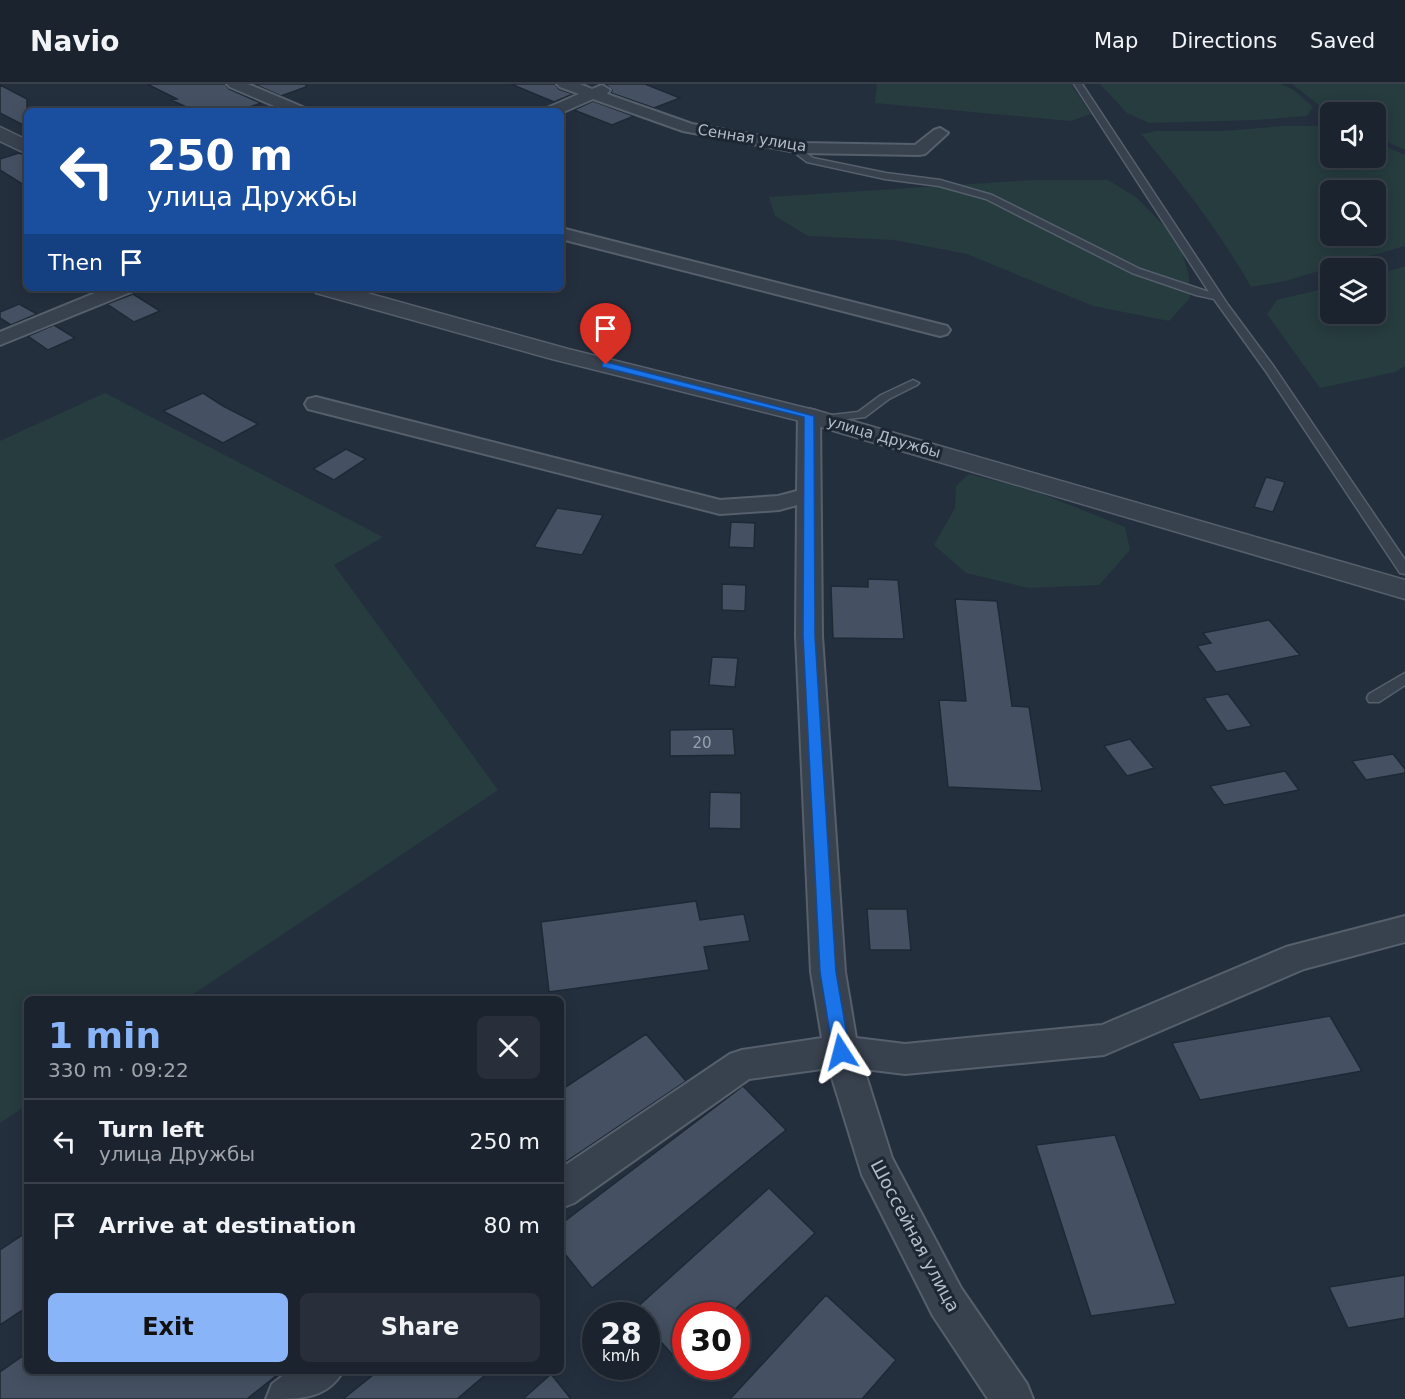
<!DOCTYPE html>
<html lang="en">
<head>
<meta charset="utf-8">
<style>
	:root { --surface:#1b232e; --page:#282f3a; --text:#f1f3f6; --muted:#a0a4aa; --line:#39404a; --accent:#8ab4f8 }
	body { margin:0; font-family:"DejaVu Sans",sans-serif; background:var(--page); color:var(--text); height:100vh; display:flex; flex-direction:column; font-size:22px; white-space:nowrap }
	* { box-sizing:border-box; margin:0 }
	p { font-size:20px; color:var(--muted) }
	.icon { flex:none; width:33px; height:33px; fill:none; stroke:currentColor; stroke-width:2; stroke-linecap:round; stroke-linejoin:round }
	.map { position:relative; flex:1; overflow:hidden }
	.sheet { position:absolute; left:24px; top:912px; width:540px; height:378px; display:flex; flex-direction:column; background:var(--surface); border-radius:9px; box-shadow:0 3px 15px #0003,0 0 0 2px var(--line) }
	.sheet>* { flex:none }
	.guide { position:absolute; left:24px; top:24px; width:540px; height:183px; border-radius:9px; box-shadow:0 3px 15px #0003,0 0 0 2px var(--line); background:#1a4fa0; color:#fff; overflow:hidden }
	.fabs { position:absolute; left:1320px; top:18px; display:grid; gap:12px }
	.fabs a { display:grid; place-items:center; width:66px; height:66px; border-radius:9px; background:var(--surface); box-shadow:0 3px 15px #0003,0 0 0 2px var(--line); font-size:30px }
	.speed { position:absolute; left:582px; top:1218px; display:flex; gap:12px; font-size:30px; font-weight:700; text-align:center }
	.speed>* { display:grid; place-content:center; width:78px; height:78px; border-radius:50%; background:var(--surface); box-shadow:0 3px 15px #0003,0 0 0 2px var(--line); line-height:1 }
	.speed small { font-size:15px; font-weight:400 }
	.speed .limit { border:9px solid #d22; background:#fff; color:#111 }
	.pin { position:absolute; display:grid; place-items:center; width:51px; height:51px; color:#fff; margin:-62px -26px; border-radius:50% 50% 50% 0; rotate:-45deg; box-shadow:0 0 6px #0007 }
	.pin .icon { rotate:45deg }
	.me { position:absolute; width:66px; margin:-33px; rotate:351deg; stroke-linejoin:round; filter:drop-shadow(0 0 4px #0008) }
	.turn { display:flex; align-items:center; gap:21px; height:126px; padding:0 24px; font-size:27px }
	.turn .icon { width:78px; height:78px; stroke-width:2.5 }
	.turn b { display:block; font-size:42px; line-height:51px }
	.then { display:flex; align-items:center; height:57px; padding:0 24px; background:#0003; gap:12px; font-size:22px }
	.round { display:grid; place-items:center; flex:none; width:63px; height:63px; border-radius:9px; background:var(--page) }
	.head { display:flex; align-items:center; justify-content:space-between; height:102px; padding:0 24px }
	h1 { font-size:36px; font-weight:700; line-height:45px; color:var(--accent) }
	.cta { display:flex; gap:12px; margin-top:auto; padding:12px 24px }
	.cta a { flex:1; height:69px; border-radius:9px; background:var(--accent); color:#111; font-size:24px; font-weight:700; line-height:69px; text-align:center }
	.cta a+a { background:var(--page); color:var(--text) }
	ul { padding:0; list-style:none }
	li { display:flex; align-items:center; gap:18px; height:84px; padding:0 24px; border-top:2px solid var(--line) }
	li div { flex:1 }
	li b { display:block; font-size:22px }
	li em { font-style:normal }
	header { display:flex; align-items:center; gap:36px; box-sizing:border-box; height:84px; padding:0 30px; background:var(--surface); border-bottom:2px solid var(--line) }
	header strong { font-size:28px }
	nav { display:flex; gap:33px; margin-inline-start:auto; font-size:21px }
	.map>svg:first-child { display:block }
	.green { fill:#263c3f; fill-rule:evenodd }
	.building { fill:#455162; stroke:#1f2835; stroke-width:1.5 }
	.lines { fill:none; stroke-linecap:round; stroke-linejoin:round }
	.service-casing { stroke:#565f6c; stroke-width:3 }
	.minor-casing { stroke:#565f6c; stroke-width:4 }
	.tertiary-casing { stroke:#565f6c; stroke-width:3 }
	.service { fill:#38414e; fill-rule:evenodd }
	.minor { fill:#38414e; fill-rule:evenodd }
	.tertiary { fill:#38414e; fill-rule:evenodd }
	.route { fill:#1a73e8; stroke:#114b97; stroke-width:1.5 }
	.labels { text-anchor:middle; stroke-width:6; stroke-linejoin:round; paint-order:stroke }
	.far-street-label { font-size:15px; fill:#b4bcc9; stroke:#1d2633 }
	.number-label { font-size:15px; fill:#98a1af }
	.street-label { font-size:18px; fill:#b4bcc9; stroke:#1d2633 }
</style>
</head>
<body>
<header>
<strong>Navio</strong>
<nav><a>Map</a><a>Directions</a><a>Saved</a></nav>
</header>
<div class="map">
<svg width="1405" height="1315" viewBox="0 0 1405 1315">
	<rect width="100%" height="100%" fill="#242f3e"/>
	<path class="green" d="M877,0H1071L1091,30L1071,37L875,19Z
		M1100,0H1281L1294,6L1313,23L1307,32L1256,36L1149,39L1127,29Z
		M1292,0H1405V66L1376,53V28H1330V30Z
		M1283,42H1330V74H1376V58L1405,71V162L1285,197L1251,203C1220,148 1181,98 1141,50L1157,47H1224ZM1376,106V152H1330V106Z
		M1034,96H1108L1136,113L1179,157L1189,193L1190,214L1169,237L1093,222L967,170L894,156L808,152L775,132L769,113Z
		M1405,182V282L1395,288L1320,304L1267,230L1277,216L1330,203V230H1376V191Z
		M105,309L383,453L334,481L498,706L186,915H27V1021L0,1039V357Z
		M969,390L1032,406L1125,443L1130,466L1099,501L1029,504L966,489L934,461L955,424L956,402Z"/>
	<path class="building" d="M147,0H225L229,5L261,19L238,27H195L171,16L177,15Z
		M254,0H306V3L281,12Z
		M511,0H555L559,5L573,10L554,18Z
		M605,0H645L680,14L654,24L611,9L612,6Z
		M0,1L27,15V43L0,29Z
		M593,17L634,32L612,41L574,26Z
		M19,69L27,72V103L0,86V75Z
		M133,210L160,227L134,238L107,220Z
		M19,220L37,230L11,241L0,234V228Z
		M54,241L75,254L48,266L28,252Z
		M203,309L223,322L258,340L223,359L163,327Z
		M346,365L366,375L334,396L313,385Z
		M1266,393L1285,398L1273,428L1254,423Z
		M557,424L603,431L582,471L534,463Z
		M731,438L755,439L754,464L729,463Z
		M868,495L898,496L904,555L833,554L831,502L868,503Z
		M722,500L746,501L745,527L722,526Z
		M955,515L997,517L1012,622L1029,623L1042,707L948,703L939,616L966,617Z
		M1269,536L1300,571L1216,588L1197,562L1211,559L1203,549Z
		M712,573L738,574L735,603L709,601Z
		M1228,610L1252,642L1227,647L1204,614Z
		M733,645L735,671L670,672V646Z
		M1130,655L1154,684L1127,692L1104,662Z
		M1393,670L1405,685V689L1366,696L1352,677Z
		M1285,687L1299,706L1224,721L1210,702Z
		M710,708L741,709V745L709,744Z
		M696,817L700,836L744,830L750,857L704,863L709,886L549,908L541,838Z
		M867,825H907L911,866H870Z
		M1330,932L1362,987L1200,1016L1172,959Z
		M646,950L686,997L561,1081V1006Z
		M743,1002L786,1046L592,1204L561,1165V1140Z
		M1115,1051L1176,1220L1091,1232L1036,1061Z
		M769,1104L815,1149L728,1232H686V1286L646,1241V1232H638L634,1226Z
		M27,1148V1223L0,1241V1166Z
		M1405,1191V1234L1348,1244L1329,1203Z
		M826,1211L896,1276L862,1315H730Z
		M27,1269V1287H282L247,1315H0V1288Z
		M378,1287H490L457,1315H343Z
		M551,1290L571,1315H523Z"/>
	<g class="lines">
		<g class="service-casing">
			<path id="service" d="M1074,0H1082L1228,221L1274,283L1405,476V490L1400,489L1265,286L1214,215L1196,211L1132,189L986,115L939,102L885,95L807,78L786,62L793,60L813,74L886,89L940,96L992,111L1140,185L1209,208Z
				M913,296L919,299L917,301L889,315L865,333L823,338L817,335L823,332L858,328L881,311Z
				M1405,589V601L1379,618H1369L1367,614L1369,610Z"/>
		</g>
		<g class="minor-casing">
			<path id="minor" d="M227,0H248L305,24L307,27H286L230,3Z
				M557,0H580L592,5L602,1L610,6L607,10L692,40L801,59L915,61L934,46L940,44L948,49L925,70L919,71L801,69L683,47L593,15L561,29V27H545L547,24L579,10L560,3Z
				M561,144L947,242L950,246L947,250L940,252L561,155Z
				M107,204H134L131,208L0,261V248Z
				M316,313L720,416L778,412L797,407L798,332L801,327L809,325L817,327L820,332L822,552L845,888L856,954L905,960L1102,941L1286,863L1405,832V858L1304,885L1104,971L905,990L864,985L892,1074L961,1204L1027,1300L1033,1315H988L933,1232L862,1091L829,984L749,995L574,1119L561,1124V1084L730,970L742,966L822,954L811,888L796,552L797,421L779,426L720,430L308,325L305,320L308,315Z
				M289,1287H343C327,1315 301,1315 266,1315L272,1300Z"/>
		</g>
		<g class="tertiary-casing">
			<path id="tertiary" d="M0,43L27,56V70L0,57Z
				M313,204H349L568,265L818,327L1405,496V515L800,337L552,275L316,209Z"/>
		</g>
		<use href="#service" class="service"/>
		<use href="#minor" class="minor"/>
		<use href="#tertiary" class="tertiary"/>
	</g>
	<path class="route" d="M606,278L814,332L815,552L836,888L850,968L847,973L841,975L835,973L833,968L820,888L803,552L804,333L602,283V279Z"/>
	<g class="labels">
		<g class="far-street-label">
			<text transform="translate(752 54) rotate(9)" y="5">Сенная улица</text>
			<text transform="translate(884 353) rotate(16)" y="5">улица Дружбы</text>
		</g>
		<g class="number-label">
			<text x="702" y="664">20</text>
		</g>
		<g class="street-label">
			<text transform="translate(915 1152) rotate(62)" y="6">Шоссейная улица</text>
		</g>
	</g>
</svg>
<div class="fabs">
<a><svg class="icon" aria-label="sound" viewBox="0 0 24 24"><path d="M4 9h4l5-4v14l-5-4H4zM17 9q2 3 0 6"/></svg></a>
<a><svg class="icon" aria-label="search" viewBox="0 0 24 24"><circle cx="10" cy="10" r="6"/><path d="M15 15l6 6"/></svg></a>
<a><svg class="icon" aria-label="layers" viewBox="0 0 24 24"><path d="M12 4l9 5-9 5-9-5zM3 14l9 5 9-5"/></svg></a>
</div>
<div class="speed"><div>28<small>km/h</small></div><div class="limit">30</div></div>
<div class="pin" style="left:606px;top:281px;background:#d93025"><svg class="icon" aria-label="arrive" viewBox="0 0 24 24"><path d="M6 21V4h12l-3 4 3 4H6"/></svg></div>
<svg class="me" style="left:841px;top:968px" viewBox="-20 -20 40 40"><path d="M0-17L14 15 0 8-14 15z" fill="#1a73e8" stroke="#fff" stroke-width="4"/></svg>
<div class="guide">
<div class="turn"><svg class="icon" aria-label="left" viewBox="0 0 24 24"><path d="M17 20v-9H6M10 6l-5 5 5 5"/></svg><div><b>250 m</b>улица Дружбы</div></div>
<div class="then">Then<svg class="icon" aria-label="arrive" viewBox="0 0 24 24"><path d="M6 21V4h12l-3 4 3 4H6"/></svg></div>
</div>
<section class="sheet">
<div class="head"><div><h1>1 min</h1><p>330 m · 09:22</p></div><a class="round"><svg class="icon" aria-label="close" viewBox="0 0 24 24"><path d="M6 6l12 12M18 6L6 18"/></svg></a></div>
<ul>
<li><svg class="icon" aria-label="left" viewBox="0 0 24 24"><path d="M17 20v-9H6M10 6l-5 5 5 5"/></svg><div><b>Turn left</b><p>улица Дружбы</p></div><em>250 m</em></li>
<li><svg class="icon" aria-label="arrive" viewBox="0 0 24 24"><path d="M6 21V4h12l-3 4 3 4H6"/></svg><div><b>Arrive at destination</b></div><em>80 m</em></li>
</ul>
<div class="cta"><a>Exit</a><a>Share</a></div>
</section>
</div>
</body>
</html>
